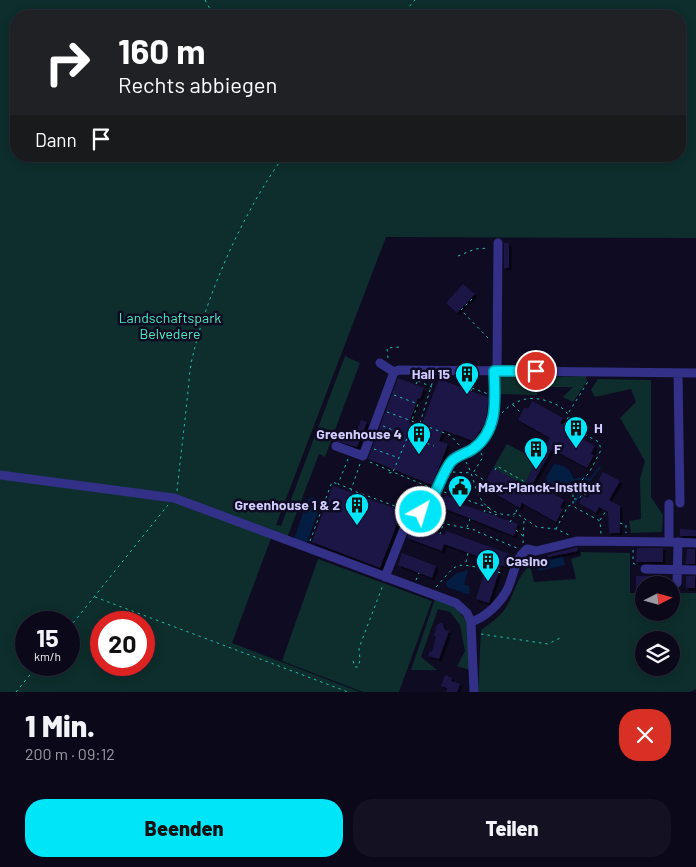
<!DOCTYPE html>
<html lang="de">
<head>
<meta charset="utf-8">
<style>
	:root { --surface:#0b081a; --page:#141123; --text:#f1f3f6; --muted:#9a9aa2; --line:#2b2939; --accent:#00e6f8 }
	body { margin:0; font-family:Barlow,sans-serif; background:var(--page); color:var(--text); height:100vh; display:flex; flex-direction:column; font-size:19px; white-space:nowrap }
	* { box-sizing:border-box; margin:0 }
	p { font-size:16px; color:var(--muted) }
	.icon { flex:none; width:28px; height:28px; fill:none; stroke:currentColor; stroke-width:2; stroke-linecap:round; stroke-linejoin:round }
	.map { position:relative; height:692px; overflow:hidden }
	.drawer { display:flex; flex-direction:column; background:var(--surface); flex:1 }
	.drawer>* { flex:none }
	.top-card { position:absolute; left:10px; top:10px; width:676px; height:152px; border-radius:20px; box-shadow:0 2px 12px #0003,0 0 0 1px var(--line); background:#202124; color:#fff; overflow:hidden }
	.needle { width:32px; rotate:84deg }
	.buttons { position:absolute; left:635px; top:576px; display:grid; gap:10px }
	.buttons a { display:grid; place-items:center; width:45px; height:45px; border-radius:50%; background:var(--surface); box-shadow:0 2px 12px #0003,0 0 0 1px var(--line); font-size:25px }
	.speed { position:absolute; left:15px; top:611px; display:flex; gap:10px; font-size:25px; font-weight:700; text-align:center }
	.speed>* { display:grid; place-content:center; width:65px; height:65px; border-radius:50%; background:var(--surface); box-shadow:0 2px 12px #0003,0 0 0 1px var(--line); line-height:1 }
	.speed small { font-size:12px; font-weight:400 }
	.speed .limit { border:8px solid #d22; background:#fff; color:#111 }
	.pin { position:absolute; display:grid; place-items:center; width:42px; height:42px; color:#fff; margin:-21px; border:2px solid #fff; border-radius:50%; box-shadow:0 1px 5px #0007 }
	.me { position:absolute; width:55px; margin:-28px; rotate:39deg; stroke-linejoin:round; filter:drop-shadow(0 0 4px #0008) }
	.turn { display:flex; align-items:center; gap:18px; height:105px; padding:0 25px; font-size:22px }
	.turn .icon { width:65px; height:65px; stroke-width:2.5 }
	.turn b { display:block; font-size:35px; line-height:42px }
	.then { display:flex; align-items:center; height:48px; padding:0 25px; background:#0003; gap:10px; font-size:19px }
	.round { display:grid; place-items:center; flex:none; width:52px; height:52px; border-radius:20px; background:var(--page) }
	.headline { display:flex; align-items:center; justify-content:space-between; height:85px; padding:0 25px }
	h1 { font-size:30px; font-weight:800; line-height:38px }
	.button { display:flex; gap:10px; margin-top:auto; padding:10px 25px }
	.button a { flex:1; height:58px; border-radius:20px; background:var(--accent); color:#111; font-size:20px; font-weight:800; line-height:58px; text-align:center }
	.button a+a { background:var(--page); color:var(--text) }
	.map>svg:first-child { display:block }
	.green { fill:#0d2e2c; fill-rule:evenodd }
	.water { fill:#041d43 }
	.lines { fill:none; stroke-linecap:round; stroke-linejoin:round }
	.stream { stroke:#041d43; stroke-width:2 }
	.building { fill:#1e1546; filter:url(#shadow) }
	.path { stroke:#20c0b2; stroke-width:1; stroke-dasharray:2.5 4; stroke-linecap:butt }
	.minor { stroke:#323187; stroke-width:9 }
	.route-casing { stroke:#0096a1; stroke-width:12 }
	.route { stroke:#00e6f8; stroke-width:9 }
	.labels { text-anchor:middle; stroke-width:5; stroke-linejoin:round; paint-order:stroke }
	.park-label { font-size:14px; fill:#4cecc0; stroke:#0f0b23 }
	.poi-label { font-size:14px; font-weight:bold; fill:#d1cdff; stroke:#0f0b23; text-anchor:start }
</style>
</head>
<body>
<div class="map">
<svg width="696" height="692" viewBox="0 0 696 692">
	<defs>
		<filter id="shadow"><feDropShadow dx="2.5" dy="2.5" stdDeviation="0" flood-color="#0009"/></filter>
	</defs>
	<rect width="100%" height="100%" fill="#0f0b23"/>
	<path class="green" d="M0,0H696V238L386,237L276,525L281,526L345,356L360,363L325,457L319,454L287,538L273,533L232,643L360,692H0ZM16,16H680V156H16ZM26,622H69V665H26ZM101,622H144V665H101Z
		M498,375H537V395L498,394Z
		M586,376L587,381L573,402L563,397L573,387H548L542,381L546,377Z
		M598,379L651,380V497L663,515L662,532L631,533L629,521L641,519L640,479L645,461L620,418L636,402L631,389L595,397L591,390Z
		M507,444L524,453L531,452L539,457L524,485L493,468Z
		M580,552L630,553V593H644V612H671V593H696V689L690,692H478L481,630C492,622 503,615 509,602C516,588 518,576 530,565L534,582L576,579L571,559L581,556ZM644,640H671V668H644Z
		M318,559L432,601L399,692H363L282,661Z
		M435,599L454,605L468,623L470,670L457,666L465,651L460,625L450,612L438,609L421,657L437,670H411Z"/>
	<path class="water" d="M554,464C564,465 571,469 574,480L568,483L562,490L547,483L546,478Z
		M312,497L322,501L306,545L294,539L308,499Z
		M563,556L565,565L539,571L537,562Z
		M468,570L464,584L469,586L470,593L467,594L447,587L446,582L457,573Z"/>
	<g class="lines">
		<path class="stream" d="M574,480L584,478L590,480L600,467
			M575,502L584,484L590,480"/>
	</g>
	<path class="building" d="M504,243H509V268H504Z
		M463,284L475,294L457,313L446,303Z
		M398,378L424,388L420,399L418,398L409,423L421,427L439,379L489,398L485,423L473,441L443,430L439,441L448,444L432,485L368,459Z
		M532,401L563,418L560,423L565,426L563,429L595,446L591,454L594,455L587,468L552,449L533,483L564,500L560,508L563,509L556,522L522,503L520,508L483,487L493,468L524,485L550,438L518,420L525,407L528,409Z
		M361,420L367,422L357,447L333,440L336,432L354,438Z
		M603,472L620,481L609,500L620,506V533H609L608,512L599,507L596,513L579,503L583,496L588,498Z
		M333,486L402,511L380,568L312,542Z
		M445,495L462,502L461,504L518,524L514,536L441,507Z
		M413,524L444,535L446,531L512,555L508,568L501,565L489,603L476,599L488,560L444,544L442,551L407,538Z
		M680,529L696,530V536H680Z
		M577,547L578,551L548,557L547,555Z
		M637,548H663V562H636Z
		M687,549H695V564H686Z
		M402,553L436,566L432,578L398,565Z
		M636,576H663V585H644V588H636Z
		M686,576H695V588H686Z
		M442,622L445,630L449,631L439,659L428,656L430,651L432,652L436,637L434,636L437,625Z
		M445,675L452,678L451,681L460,684L457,692H446L447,688L441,686Z"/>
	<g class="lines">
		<path class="path" d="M205,0L214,16
			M401,16L415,0
			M458,256L475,249L489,248
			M472,299L461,310L489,339
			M388,358L387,348L400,347
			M418,381L432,387
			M416,384L419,378
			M472,388L488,394
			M471,391L475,378
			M394,395L418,404L412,420
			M513,405L521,413
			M387,412L450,435L461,447
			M569,412L589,380
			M502,413C508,406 517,401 526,399C542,396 575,407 570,427L599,442L601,450L589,473L578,484L573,494V505L576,508L600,521L601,534
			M420,423L434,377
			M564,425L569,416
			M383,426L407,436
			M374,449L399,458
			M481,453L483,457L473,473L484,480
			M348,459L338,484L351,489
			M370,462L393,472L408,436L434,446
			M466,462C477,481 474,506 501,514C507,515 512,516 516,513L537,527L556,529L569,535
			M360,464L351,490L406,510
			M495,470L497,466L525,482
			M453,472L472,473
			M389,473L393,472L429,487
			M177,491C180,461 184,431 187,400C189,386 189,370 193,355C208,291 245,209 284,156
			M444,492L490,508
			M574,499H579L583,493L589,497
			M440,501V511L444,522L440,534
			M484,512L485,510L496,515L497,513
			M516,512L518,507
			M422,519L475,530
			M600,520L606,511
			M510,522L514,516
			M620,523L626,525V533
			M467,527L470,519
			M556,529L568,506L572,505
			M516,530L523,536
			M478,532L517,548
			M310,541L332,482L338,484
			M523,543L524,520
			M633,550V563L638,566
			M466,562L468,553
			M483,568L486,565
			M498,572L504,574
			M416,580L419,573
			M436,587C458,563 453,562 485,569
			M95,597L348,692
			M69,628L168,505
			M481,634L548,644L560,638
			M353,661L355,667H358L360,660L359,648L383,585
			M16,692L38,665"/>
		<path class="minor" d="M380,363L394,372
			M497,371L498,243
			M678,373L680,503
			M336,446L363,456L394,372L399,370L696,373
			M0,475L174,498L456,603L467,613L471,622L474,692
			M669,504V542L696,543
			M645,569L696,570
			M385,577L408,519C439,502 432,492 448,466C455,456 464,455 473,449C500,428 495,400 494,371
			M677,583L678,542
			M471,622C486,617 501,603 508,588C514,574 515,559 527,549L536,551L577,541L669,542"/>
	</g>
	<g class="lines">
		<g class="route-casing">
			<path id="route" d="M421,512C437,497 438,481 450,463C456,455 464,455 473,449C499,430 495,399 494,371H536"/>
		</g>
		<use href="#route" class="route"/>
	</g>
	<defs>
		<g id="building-pin" transform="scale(1.25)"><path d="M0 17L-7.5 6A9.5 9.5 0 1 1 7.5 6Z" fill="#00e6f8" stroke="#0f0b23"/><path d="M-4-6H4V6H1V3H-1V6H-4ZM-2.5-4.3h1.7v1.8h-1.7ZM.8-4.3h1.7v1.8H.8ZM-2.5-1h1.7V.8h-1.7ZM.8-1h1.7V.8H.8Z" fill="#111"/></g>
		<g id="civic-pin" transform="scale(1.25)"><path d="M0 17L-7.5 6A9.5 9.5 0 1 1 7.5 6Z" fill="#00e6f8" stroke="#0f0b23"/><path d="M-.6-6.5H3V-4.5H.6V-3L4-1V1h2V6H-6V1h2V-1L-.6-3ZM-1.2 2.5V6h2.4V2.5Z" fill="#111"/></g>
	</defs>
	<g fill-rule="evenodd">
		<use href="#building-pin" x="467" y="374"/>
		<use href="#building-pin" x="576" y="428"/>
		<use href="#building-pin" x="419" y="434"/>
		<use href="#building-pin" x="536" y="449"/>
		<use href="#civic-pin" x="460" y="487"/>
		<use href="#building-pin" x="357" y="505"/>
		<use href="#building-pin" x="488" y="561"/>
	</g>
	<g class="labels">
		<g class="park-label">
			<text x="170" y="323">Landschaftspark<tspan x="170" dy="16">Belvedere</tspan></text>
		</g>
		<g class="poi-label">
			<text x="450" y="379" text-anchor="end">Hall 15</text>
			<text x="594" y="433">H</text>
			<text x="402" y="439" text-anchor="end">Greenhouse 4</text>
			<text x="554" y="454">F</text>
			<text x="478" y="492">Max-Planck-Institut</text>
			<text x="340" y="510" text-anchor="end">Greenhouse 1 &amp; 2</text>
			<text x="506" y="566">Casino</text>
		</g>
	</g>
</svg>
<div class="buttons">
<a><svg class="needle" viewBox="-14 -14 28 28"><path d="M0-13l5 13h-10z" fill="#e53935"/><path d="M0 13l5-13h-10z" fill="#9a9aa2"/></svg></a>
<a><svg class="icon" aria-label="layers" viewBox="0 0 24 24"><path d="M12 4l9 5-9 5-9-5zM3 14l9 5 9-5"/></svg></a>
</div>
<div class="speed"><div>15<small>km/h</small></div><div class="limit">20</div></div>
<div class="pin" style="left:536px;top:371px;background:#d93025"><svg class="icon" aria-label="arrive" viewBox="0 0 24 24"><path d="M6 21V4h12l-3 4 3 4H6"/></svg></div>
<svg class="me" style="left:421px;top:512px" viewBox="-20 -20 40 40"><circle r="17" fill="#00e6f8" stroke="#fff" stroke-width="3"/><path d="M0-11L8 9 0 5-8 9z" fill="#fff"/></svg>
<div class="top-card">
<div class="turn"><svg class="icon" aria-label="right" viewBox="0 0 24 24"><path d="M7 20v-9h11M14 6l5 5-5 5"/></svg><div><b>160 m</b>Rechts abbiegen</div></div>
<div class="then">Dann<svg class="icon" aria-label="arrive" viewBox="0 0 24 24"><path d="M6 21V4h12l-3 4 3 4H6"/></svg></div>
</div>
</div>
<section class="drawer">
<div class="headline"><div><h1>1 Min.</h1><p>200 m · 09:12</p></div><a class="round" style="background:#d93025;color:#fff"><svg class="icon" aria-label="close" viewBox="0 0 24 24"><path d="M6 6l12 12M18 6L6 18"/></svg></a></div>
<div class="button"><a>Beenden</a><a>Teilen</a></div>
</section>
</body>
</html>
